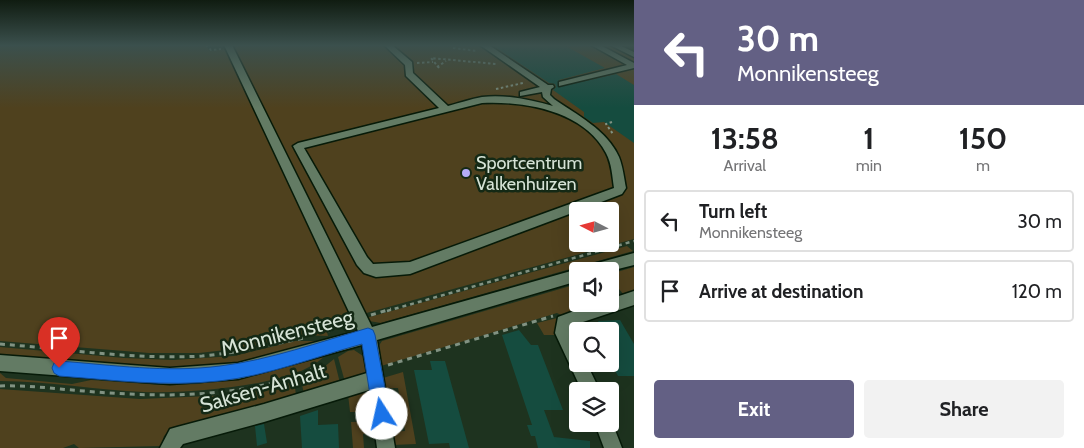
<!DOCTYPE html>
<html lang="en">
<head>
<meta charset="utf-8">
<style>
	:root { --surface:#fff; --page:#f2f2f2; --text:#202124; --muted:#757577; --line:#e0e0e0; --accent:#636084 }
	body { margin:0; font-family:Cabin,sans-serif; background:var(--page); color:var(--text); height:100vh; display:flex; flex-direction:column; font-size:19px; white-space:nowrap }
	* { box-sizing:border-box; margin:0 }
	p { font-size:16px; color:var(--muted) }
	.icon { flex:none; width:28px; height:28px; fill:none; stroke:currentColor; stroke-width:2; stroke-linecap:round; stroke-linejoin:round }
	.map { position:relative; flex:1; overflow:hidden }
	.panel { display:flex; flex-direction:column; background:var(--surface); width:450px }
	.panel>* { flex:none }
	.guide { background:#636084; color:#fff; overflow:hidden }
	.needle { width:32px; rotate:276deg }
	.controls { position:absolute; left:569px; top:202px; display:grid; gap:10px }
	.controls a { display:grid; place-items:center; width:50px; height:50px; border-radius:5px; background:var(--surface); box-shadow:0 5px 20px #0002; font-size:25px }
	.pin { position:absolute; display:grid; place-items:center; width:42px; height:42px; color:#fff; margin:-51px -21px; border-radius:50% 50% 50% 0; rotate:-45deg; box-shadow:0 0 5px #0007 }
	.pin .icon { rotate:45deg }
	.me { position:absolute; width:55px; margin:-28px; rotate:350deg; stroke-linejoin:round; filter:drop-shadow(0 0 4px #0008) }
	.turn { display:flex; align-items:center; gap:18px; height:105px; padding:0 20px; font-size:22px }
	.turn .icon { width:65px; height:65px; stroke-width:2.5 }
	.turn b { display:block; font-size:35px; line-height:42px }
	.eta { display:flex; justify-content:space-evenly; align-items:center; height:85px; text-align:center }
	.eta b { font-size:30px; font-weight:700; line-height:35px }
	.action { display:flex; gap:10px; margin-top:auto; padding:10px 20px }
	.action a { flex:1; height:58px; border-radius:5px; background:var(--accent); color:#fff; font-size:20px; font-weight:700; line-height:58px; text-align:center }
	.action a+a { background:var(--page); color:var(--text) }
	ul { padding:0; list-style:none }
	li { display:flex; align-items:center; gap:15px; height:62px; margin:0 10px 8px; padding:0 10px; border:2px solid var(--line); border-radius:5px }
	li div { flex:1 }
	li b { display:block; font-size:19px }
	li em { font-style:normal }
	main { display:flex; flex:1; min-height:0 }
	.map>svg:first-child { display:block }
	.green { fill:#4f411e; fill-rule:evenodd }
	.building { fill:#154c3f }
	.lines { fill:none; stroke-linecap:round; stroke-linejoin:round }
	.minor-casing { stroke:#061a08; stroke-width:3 }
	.path-far2 { stroke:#819282; stroke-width:2; stroke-dasharray:2.5 2.5; stroke-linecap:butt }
	.path-far1 { stroke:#819282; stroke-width:2.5; stroke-dasharray:4 4; stroke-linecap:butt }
	.path { stroke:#819282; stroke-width:3; stroke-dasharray:5 5; stroke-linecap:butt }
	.minor { fill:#637b64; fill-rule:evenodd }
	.route { fill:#1a73e8; stroke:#114b97 }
	.poi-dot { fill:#b4acf9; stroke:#142915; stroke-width:2 }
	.labels { text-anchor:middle; stroke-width:5; stroke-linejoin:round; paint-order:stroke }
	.poi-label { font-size:18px; fill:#d6e3d6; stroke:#142915; text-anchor:start }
	.near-street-label { font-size:21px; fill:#d6e3d6; stroke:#142915 }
</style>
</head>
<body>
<main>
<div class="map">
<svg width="634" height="448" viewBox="0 0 634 448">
	<rect width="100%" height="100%" fill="#1e331f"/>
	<path class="green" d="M0,45H205L210,51L226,49L355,317L325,324L328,336L299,335L244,348L199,353H149L0,341Z
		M230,45H610L634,57V239L363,314ZM578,211H610V244H578Z
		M627,246L633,251L381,323L369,321L366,318Z
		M634,267V293L624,295L619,289L613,291L618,297L610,300V274Z
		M577,284L578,304H597L561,315L557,313L381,366L378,347L382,341Z
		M557,318L555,326L557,335H544L537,323Z
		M295,341H319C289,349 259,360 227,364C152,373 75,361 0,354V347L124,358L173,360L234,356Z
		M354,350L363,356L367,371L365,374L345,382L338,357L348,351Z
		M324,357C305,373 282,378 258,383C221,390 182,393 144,392C96,390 48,381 0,381V373L6,378L72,384L91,380L161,385L198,384L256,375Z
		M334,359L340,383L304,394L302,385L295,387L296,396L169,431L164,436L161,446L79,448L74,444L63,448H0V389L140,399L232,395L289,383L318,372Z
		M403,372L416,444L393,445L391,432L405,431L398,388H385L383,378Z
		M364,391L371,397L374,412H350L348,394Z
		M375,421L377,433L363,434L364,448H353L351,422Z"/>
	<path class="building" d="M492,45H564L605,68L559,80L558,87L616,74L634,85V143L604,122L593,123L584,117V112L553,90L556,87L555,84L549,83Z
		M605,203L614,211H582L597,206Z
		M620,320L634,344V376H618L610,361V331H604L598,321Z
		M519,330L531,345H538L563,410H544L554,437L590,441V448H538L535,436H531L527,425H532L502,335Z
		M430,361H445L469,448H450L449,443L429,444L414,370H432Z
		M318,410V425L338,424L339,448H302L300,416Z
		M264,424L267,443L257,446L255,426Z"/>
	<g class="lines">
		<g class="minor-casing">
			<path id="minor" d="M224,45H232L372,327L578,269L583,271H578V281L377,340L395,448H377L369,390L264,422L183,444L180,448H160L170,429L177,427L264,404L367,373L362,345L238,379L170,384L0,371V355L170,368L238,363L358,331Z
				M384,45H392L412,62L413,73L448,106C459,103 471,99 482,97C506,94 531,100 553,106L543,97L542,92L520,96V92L540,87L480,45H489L548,85H553L554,87L551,89L550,95L554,99C577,115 607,130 619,157C623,167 624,178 626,188L622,194L596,204L410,274L376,277L364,273L357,265L293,146L298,143L439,108L406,76L405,65ZM482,103C525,101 584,111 606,153C612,164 612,176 614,188L410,262L373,264L367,257L304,148Z
				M591,45H600L634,63V68L559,86V82L627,65Z
				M610,45H619L634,52V57Z
				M634,253V265L610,271H583L585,267L590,265Z
				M634,291V305L571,326V332L578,345V364H587L600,391H582L555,333L558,317L593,304H610V299Z
				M610,417L622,448H604L595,424H610Z"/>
		</g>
		<path class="path-far2" d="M206,45L211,50L221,49
			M453,48L477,51
			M417,63L433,62
			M437,67L446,61
			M439,68L431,58L496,64
			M496,89L523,83
			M612,122L606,124L613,134"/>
		<path class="path-far1" d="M387,311L634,241"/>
		<path class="path" d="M371,315L391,309
			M330,332L327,325L346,321
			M0,344C66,349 136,360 202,356C237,353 270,345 304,338
			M388,365L553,316
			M0,386C28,385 56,389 84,391C142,396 201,398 259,386C281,382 304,376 323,363"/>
		<use href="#minor" class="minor"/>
	</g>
	<linearGradient id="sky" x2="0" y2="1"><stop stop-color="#101c11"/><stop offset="0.42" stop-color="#3b504d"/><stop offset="1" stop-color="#3b504d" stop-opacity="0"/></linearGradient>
	<rect width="634" height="108" fill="url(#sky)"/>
	<path class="route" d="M368,328L373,330L375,335L390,414L387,420L382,422L376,420L373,414L362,344C315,357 267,376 219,381C166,387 112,380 59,376L54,373L52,368L54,363L59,361C112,365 167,373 220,366C270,360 319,342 368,328Z"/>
	<circle class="poi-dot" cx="466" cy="173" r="5"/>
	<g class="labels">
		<g class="poi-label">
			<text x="476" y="169">Sportcentrum<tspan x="476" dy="21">Valkenhuizen</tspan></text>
		</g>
		<g class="near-street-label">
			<text transform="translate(287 333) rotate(-14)" y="7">Monnikensteeg</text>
			<text transform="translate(263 388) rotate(-16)" y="7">Saksen-Anhalt</text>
		</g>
	</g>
</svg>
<div class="controls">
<a><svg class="needle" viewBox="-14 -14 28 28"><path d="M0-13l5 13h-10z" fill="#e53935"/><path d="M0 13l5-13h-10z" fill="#757577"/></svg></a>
<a><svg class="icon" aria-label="sound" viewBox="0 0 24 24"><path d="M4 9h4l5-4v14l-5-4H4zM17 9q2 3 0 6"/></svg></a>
<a><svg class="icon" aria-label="search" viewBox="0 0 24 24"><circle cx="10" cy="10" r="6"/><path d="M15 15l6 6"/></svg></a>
<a><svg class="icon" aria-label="layers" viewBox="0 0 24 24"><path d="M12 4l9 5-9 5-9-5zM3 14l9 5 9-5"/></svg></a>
</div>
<div class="pin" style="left:59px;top:368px;background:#d93025"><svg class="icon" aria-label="arrive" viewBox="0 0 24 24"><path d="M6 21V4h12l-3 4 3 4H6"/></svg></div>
<svg class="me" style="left:382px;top:414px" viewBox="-20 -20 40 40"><circle r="19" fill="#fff"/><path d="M0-13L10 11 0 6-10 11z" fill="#1a73e8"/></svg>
</div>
<section class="panel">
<div class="guide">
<div class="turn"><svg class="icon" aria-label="left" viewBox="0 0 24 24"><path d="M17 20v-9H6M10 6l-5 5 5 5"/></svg><div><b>30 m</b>Monnikensteeg</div></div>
</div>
<div class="eta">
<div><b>13:58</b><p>Arrival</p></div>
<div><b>1</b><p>min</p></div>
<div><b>150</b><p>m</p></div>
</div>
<ul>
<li><svg class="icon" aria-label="left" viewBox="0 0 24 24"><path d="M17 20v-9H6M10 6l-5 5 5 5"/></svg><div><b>Turn left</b><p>Monnikensteeg</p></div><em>30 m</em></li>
<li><svg class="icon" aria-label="arrive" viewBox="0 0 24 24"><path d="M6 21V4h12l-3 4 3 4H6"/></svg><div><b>Arrive at destination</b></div><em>120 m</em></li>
</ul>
<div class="action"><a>Exit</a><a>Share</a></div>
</section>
</main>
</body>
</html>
